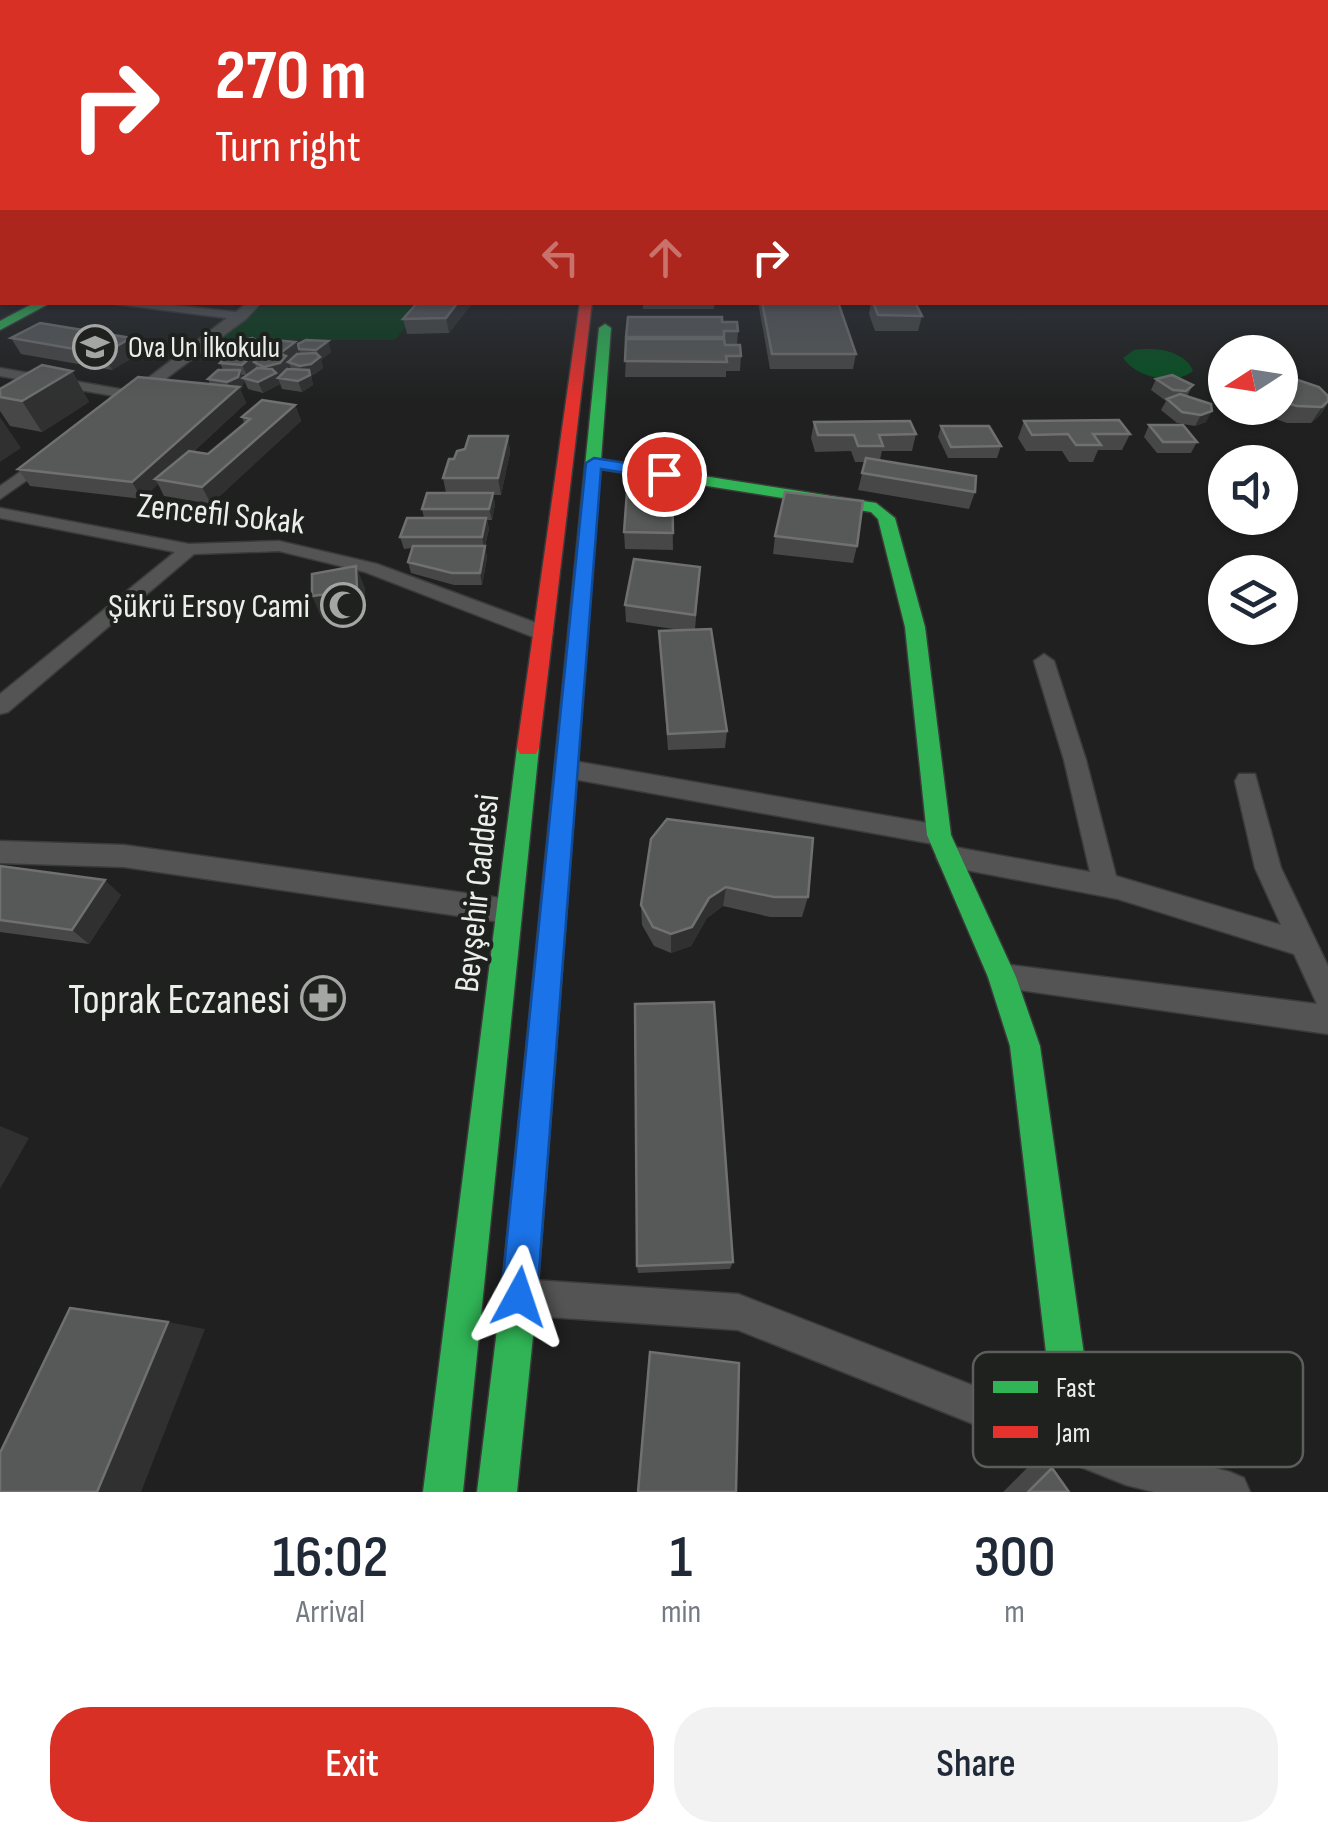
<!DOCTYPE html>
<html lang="en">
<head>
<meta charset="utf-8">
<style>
	:root { --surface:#fff; --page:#f2f2f3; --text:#1f2937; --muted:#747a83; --accent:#d93025 }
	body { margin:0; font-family:"Sofia Sans Condensed",sans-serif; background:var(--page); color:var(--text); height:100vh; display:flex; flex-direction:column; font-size:38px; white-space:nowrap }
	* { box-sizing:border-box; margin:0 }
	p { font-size:32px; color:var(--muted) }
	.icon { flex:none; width:55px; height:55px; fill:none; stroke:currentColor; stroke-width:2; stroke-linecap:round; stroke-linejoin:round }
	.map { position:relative; height:1492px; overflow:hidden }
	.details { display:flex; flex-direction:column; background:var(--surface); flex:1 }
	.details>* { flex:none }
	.top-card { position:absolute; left:0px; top:0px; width:1330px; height:305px; box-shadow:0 2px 8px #0004; background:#d93025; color:#fff; overflow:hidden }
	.needle { width:65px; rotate:258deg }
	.fabs { position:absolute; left:1208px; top:335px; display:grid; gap:20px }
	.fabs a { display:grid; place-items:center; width:90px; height:90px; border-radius:50%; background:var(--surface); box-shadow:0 2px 8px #0004; font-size:50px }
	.pin { position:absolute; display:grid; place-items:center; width:85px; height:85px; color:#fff; margin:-42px; border:5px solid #fff; border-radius:50%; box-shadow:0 2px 10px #0007 }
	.me { position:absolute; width:110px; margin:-55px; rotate:5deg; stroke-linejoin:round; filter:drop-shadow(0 0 8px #0008) }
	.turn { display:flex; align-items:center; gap:35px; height:210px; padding:0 50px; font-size:45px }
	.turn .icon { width:130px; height:130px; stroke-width:2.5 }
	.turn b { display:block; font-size:70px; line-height:85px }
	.lanes { display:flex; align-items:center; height:95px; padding:0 50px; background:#0003; justify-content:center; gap:50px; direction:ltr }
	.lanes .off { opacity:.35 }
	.eta { display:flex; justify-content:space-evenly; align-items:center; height:170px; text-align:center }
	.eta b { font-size:60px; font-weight:600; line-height:70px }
	.button { display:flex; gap:20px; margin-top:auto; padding:20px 50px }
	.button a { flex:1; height:115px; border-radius:40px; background:var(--accent); color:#fff; font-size:40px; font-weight:600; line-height:115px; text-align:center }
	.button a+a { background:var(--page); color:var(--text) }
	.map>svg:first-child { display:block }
	.green { fill:#093a19 }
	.water { fill:#074f21 }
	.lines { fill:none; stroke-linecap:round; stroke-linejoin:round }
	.street-casing { stroke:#3a3b3a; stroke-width:3 }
	.fast-casing { stroke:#3a3b3a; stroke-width:3 }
	.jam-casing { stroke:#3a3b3a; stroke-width:3 }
	.street { fill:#535453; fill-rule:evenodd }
	.fast { fill:#30b455; fill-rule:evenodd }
	.jam { fill:#e5322d; fill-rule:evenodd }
	.wall { fill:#464746 }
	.shaded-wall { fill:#2f302f }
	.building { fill:#575958; stroke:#6f706f; stroke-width:2.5 }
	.route { fill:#1a73e8; stroke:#114b97; stroke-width:2.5 }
	.labels { text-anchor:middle; stroke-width:8; stroke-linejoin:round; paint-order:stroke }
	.far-poi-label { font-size:30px; fill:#eceeec; stroke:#1e211e; text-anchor:start }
	.street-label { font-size:35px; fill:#eceeec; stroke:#1e211e }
	.poi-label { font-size:35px; fill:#eceeec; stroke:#1e211e; text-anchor:end }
	.near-poi-label { font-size:42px; fill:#eceeec; stroke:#1e211e; text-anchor:end }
	.key { fill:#1e211e; stroke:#5c5e5c; stroke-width:2.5 }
	.key-label { font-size:28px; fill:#eceeec }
</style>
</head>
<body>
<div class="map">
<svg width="1328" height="1492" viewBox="0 0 1328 1492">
	<rect width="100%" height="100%" fill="#1f201f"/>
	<path class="green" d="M266,303L408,302L424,304L395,340H214Z"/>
	<path class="water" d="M1134,350C1154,347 1185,350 1193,371C1174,386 1137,378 1123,358Z"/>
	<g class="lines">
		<g class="street-casing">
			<path id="street" d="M0,288L2,289V296H0Z
				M100,302H146L236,312L248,302H262L246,319L137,400L0,376V368L131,391L227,318Z
				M40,458L54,461L0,499V486Z
				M0,508L189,544L279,541L377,564L550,628L553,633L550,638H536L365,572L279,551L194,554L8,712L0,714V694L175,552L0,518Z
				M1044,654L1054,661L1086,760L1116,876L1281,925L1255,868L1235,781L1239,774H1255L1281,868L1328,966V1034L992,986L988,977L992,968L1002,964L1317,1004L1294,954L1118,899L940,865L936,857L940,849L949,846L1090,872L1064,760L1034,661Z
				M568,760L939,825L948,828L951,835L948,842L939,845L568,778L560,775L556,769L560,763Z
				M0,841L124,845L507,899L516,903L520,911L516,919L507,923L124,867L0,863Z
				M519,1279L738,1294L1126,1445L1230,1472L1244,1478L1250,1492H1154L1126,1485L738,1330L519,1315L506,1310L501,1297L506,1284Z"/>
		</g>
		<g class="fast-casing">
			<path id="fast" d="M36,302H52L0,330V321Z
				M605,324L611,328L601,460L876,503L895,518L925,627L951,835L1016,977L1040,1046L1097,1446L1091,1460L1077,1466L1063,1460L1057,1446L1010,1046L988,977L927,835L905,627L878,519L871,512L600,469L537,1297L517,1492H477L501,1297L599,328Z
				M528,739L536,742L539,748L463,1492H423L517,748L520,742Z"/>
		</g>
		<g class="jam-casing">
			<path id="jam" d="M580,302H592L539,748L536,754H520L517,748Z"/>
		</g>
		<use href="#street" class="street"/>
		<use href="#fast" class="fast"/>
		<use href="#jam" class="jam"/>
	</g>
	<path class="wall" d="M418,302H473L449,333L407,334L403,319Z
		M643,302H715L714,309H643Z
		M758,302H838L856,354L853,369H770Z
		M871,302H915L922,316L918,331H875L869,314Z
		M628,317L722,322L738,331L737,345L741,356L740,371H726V377H625Z
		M11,338H131L138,354L112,370L21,354Z
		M328,341L331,352L321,360L323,368L315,374L311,375L313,385L302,392L282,389L278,378L282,374L277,375L280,384L263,393L248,389L243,378L257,369L254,362L256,360L254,361L256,367L247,375H242L244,381L242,388L240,389L246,403L193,452L208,454L244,423L242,417L295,405L301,421L211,504L164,496L158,484L142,499L30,486L18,469L210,384L208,379L223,370L220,363L233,354L230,348L263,343L266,353L265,354H267L266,349L295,342L299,352L287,360L289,366L287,369H291L288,362L300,354L298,344Z
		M72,371L89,402L42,432L10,426L0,411V389Z
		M1280,378L1328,396V403L1320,415L1311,423H1287L1262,414L1256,408H1280Z
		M1156,379L1193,385L1187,396L1206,422L1195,426L1177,423L1161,410L1166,401L1151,390Z
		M1024,421L1130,434L1122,450H1098L1093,462H1069L1062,451H1026L1018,438Z
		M814,422L916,434L912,451H882L880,460L975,492L969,509L858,490L865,462H855L851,451L815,452L811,438Z
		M1149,425L1197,442L1191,453H1157L1144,437Z
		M941,426L1001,446L997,458H948L938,437Z
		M508,436L510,453L501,495H493L495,504L492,520H487L489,529L485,546L487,558L482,585H454L411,573L408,562L412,548L404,549L400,537L424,518L422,509L446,493L443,478L454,459Z
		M672,477L673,550L625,549L624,532Z
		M775,536L857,546L853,563L773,554Z
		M699,584L695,629L727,731L725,748L668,750L659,631L680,630L626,622L625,605Z
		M651,839L808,897L802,917H770L723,906L707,918L691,946L671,953L654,946L642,925L641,905Z
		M0,866L121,895L89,944L0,932Z
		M733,1262L730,1269L638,1273L637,1266Z
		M1030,1465L1052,1468L1069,1492H1003Z"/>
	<path class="shaded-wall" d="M458,302H473L449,333L446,318Z
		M131,338L138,354L112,370L103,354Z
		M328,341L331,352L321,360L323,368L315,374L311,375L313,385L302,392L298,381L304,377L300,366L319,358L316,350Z
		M295,342L299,352L287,360L289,366L284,373L277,375L280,384L263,393L258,382L268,377L264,367L285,357L283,351Z
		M263,343L266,353L261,359L254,361L256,367L247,375L242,365L241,352Z
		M240,370L244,381L242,388L240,389L246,403L162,480L155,479L158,484L142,499L132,482L232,393L227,382Z
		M72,371L89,402L42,432L22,401Z
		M1328,401L1320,415L1311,423L1322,407Z
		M295,405L301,421L211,504L202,487Z
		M1212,411L1206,422L1195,426L1201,415Z
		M0,417L21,448L0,462Z
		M508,436L510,453L501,495L498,478Z
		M493,493L495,504L492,520L489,509Z
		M486,518L489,529L484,548L482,537Z
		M485,546L487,558L482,585L480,573Z
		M356,566L365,588V613L322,619L312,596Z
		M105,880L121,895L89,944L72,930Z
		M726,887L723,906L707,918L691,946L671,953V934L709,898Z
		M0,1126L29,1138L0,1189Z
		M168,1322L205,1329L141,1492H97Z"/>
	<path class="building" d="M418,302H458L446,318L403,319Z
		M762,302H838L856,354H772Z
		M873,302H915L922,316L878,315Z
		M628,317H722V322H737L738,331H724V337H626Z
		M40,323L131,338L103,354L11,338Z
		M252,338L263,343L257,349L241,352L230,348L236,342Z
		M626,339H724L725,345H740L741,356H726L727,362L625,361Z
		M273,340L295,342L283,351L266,349L265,344Z
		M306,340L328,341L316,350L299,349L298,344Z
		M242,352L252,356L242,365L220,363L226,356Z
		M276,352L286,356L280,363L264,367L254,362L260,355Z
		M316,353L320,357L311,364L300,366L288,362L297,354Z
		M42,365L72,371L22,401L0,397V389Z
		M257,368L272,369L276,373L258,382L243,378Z
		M287,369L309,370L310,375L298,381L278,378Z
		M218,370H240L238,377L227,382L208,379Z
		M1172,375L1193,385L1186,391L1173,390L1156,379Z
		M138,377L239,387L132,482L18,469Z
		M1280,378L1295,379L1319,387L1328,396V401L1322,407L1297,406L1280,401Z
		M1180,394L1211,404L1212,411L1201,415L1182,412L1167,399Z
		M262,400L295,405L202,487L155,479L189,451L208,454L250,419L242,417Z
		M1119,420L1130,434H1093L1101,445H1076L1068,434L1032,435L1024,421Z
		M910,421L916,434L879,435L883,446H858L854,435H818L814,422Z
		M1149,425H1183L1197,442H1163Z
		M941,426H989L1001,446L951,447Z
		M469,436H508L498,478H443L449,459H454L457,451L465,449Z
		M866,458L976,476L975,492L862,473Z
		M672,477L673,533L624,532L628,478Z
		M785,492L863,501L857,546L775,536Z
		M427,493H493L489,509H422Z
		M407,518H486L482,537H400Z
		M413,546H485L480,573H452L408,562Z
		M634,559L700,567L695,615L625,605Z
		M356,566L357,590L312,596V574Z
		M711,629L727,731L668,734L659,631Z
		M667,819L813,838L808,897H774L726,887L709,898L692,927L671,934L653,927L641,905L651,839Z
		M0,866L105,880L72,930L0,920Z
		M714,1002L733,1262L637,1266L635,1004Z
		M70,1308L168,1322L97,1492H0V1453Z
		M650,1352L739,1363L736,1492H638Z
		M1052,1468L1069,1492H1028Z"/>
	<linearGradient id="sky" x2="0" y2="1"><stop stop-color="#111211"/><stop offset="0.48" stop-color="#3c424d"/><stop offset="1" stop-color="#3c424d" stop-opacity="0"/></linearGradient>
	<rect width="1328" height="403" fill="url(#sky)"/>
	<path class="route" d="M594,458L664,469L672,474L664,479L601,469L537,1297L531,1310L519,1315L506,1310L501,1297L586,463Z"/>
	<defs>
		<g id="school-ring" transform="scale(2.25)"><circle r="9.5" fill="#1e211e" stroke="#a4a6a4" stroke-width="1.5"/><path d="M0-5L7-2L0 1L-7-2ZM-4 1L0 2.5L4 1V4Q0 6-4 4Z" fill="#a4a6a4"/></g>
		<g id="mosque-ring" transform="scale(2.25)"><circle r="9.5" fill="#1e211e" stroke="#a4a6a4" stroke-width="1.5"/><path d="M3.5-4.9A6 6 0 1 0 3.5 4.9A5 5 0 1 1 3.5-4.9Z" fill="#a4a6a4"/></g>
		<g id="pharmacy-ring" transform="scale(2.25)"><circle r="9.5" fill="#1e211e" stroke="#a4a6a4" stroke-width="1.5"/><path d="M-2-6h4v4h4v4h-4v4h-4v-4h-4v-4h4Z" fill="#a4a6a4"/></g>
	</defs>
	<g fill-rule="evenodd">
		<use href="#school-ring" x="95" y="347"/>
		<use href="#mosque-ring" x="343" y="605"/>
		<use href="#pharmacy-ring" x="323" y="998"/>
	</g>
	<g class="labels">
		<g class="far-poi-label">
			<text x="128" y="357">Ova Un İlkokulu</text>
		</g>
		<g class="street-label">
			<text transform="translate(221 513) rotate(6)" y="12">Zencefil Sokak</text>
			<text transform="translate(476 893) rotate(-84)" y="12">Beyşehir Caddesi</text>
		</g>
		<g class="poi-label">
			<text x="310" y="617">Şükrü Ersoy Cami</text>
		</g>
		<g class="near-poi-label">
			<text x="290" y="1013">Toprak Eczanesi</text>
		</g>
	</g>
	<rect x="973" y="1352" width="330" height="115" rx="15" class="key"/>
	<rect x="993" y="1381" width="45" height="12" fill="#30b455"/>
	<rect x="993" y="1426" width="45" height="12" fill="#e5322d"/>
	<g class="key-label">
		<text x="1056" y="1397">Fast</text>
		<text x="1056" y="1442">Jam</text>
	</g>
</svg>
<div class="fabs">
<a><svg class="needle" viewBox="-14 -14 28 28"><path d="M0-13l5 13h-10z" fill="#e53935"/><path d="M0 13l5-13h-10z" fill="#747a83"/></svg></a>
<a><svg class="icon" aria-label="sound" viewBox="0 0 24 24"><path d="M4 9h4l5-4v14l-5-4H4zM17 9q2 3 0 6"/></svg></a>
<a><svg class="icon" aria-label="layers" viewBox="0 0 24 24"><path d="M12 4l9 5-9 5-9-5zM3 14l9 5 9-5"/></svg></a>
</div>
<div class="pin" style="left:664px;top:474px;background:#d93025"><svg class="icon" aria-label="arrive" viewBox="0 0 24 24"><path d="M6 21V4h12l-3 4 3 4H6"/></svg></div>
<svg class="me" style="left:519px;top:1297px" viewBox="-20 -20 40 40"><path d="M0-17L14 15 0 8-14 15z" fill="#1a73e8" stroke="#fff" stroke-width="4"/></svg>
<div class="top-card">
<div class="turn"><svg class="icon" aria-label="right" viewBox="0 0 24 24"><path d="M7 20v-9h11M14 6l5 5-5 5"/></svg><div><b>270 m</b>Turn right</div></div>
<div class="lanes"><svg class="icon off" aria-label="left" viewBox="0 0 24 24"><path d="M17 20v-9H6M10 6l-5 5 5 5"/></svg><svg class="icon off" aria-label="ahead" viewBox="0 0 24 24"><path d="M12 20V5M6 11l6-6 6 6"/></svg><svg class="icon" aria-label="right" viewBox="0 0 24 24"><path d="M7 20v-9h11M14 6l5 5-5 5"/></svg></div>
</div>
</div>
<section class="details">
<div class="eta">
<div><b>16:02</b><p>Arrival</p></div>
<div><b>1</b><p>min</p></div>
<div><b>300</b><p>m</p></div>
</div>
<div class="button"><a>Exit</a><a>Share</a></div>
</section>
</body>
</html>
